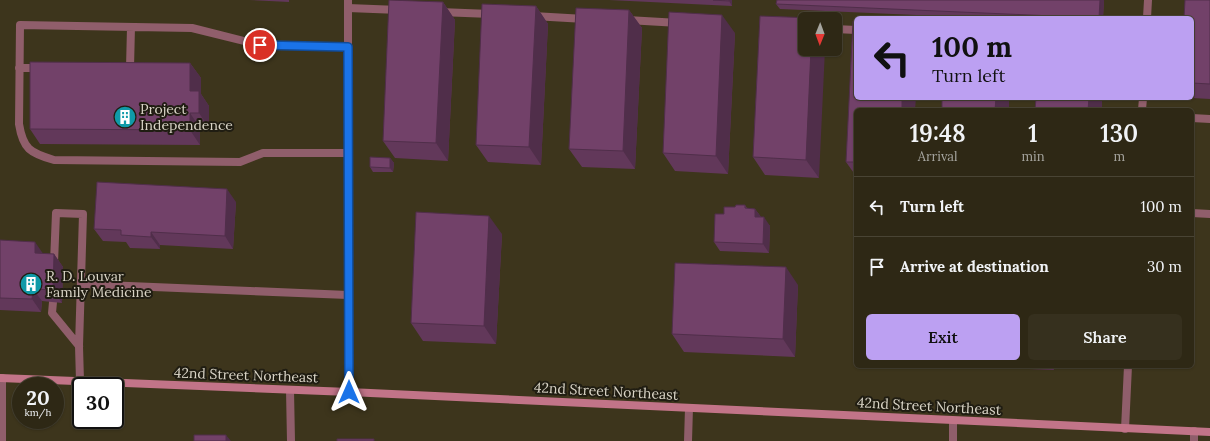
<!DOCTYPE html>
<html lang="en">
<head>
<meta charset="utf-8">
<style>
	:root { --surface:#2e2815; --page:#36301e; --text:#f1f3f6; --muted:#a7a6a0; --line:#494434; --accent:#bca0f2 }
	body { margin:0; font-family:Lora,serif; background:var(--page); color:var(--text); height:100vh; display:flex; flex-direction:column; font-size:15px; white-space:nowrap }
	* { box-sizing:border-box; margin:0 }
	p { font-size:13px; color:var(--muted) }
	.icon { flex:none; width:22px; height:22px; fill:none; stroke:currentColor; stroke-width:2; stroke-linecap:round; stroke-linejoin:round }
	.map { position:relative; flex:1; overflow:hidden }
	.drawer { position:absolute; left:854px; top:108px; width:340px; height:260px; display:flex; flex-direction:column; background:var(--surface); border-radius:6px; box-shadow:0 1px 3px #0004,0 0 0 1px var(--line) }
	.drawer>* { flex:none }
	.top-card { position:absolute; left:854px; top:16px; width:340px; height:84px; border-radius:6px; box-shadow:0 1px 3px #0004,0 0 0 1px var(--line); background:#bca0f2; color:#111; overflow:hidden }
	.needle { width:26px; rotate:181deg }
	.fabs { position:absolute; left:798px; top:12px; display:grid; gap:8px }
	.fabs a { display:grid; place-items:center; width:44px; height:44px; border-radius:6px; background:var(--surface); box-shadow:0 1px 3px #0004,0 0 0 1px var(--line); font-size:20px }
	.speed { position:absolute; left:12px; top:377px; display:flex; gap:8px; font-size:20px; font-weight:700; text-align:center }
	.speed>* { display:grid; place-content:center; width:52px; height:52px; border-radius:50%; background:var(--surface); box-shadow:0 1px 3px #0004,0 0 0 1px var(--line); line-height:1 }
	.speed small { font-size:10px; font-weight:400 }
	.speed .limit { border:2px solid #111; border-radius:6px; background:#fff; color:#111 }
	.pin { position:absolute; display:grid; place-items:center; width:34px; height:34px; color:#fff; margin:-17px; border:2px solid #fff; border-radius:50%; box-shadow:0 1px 4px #0007 }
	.me { position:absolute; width:44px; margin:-22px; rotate:0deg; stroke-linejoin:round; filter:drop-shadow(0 0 3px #0008) }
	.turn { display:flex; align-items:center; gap:14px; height:84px; padding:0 12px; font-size:18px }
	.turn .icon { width:52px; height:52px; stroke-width:2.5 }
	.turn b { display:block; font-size:28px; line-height:34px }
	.eta { display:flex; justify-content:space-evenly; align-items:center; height:68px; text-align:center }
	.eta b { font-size:24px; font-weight:600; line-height:28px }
	.button { display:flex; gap:8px; margin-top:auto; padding:8px 12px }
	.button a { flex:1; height:46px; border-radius:6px; background:var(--accent); color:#111; font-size:16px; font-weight:600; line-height:46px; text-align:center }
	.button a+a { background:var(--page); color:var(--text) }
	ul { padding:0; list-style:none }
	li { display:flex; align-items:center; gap:12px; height:60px; padding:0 12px; border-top:1px solid var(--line) }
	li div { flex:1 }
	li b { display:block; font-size:15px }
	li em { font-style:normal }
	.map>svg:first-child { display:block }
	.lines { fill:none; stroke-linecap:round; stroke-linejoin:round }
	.lane { stroke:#905e6b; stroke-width:8 }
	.street { stroke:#905e6b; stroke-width:8 }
	.secondary { stroke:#c27488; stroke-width:8 }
	.wall { fill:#62385a }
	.shaded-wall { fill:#502e4a }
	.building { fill:#724169; stroke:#502e4a }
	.route-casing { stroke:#114b97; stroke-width:10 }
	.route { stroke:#1a73e8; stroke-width:7 }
	.labels { text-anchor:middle; stroke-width:4; stroke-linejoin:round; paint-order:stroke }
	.poi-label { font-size:14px; fill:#d9d4c6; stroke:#201d12; text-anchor:start }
	.street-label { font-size:14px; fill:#d9d4c6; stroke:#201d12 }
</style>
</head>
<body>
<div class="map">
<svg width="1210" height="441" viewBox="0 0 1210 441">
	<rect width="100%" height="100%" fill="#3d351c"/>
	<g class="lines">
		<path class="lane" d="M348,8L399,10
			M439,12L491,14
			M533,16L585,19
			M627,20L679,23
			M835,29L856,30
			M19,68H41
			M126,68H130L131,27
			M1192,118L1210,119
			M348,153H263L240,162L54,160C30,153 23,149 19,124L20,25L192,28L260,45L348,47
			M1192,213L1210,214
			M54,263L56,213L83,214L79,346L80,381
			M81,284L348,295
			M53,302L52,313L79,346
			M688,441L689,408
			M953,441V421
			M1194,441V431"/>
		<path class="street" d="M348,0V189L349,392
			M1147,18L1148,0
			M1142,110L1143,98
			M2,378V441
			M290,390L291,441
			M1125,429L1128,366"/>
		<path class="secondary" d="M0,378L349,392L1210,432"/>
	</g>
	<path class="wall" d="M249,0H289V2Z
		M609,0H732V6Z
		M777,0H1104L1103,18H984L780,9L776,4Z
		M1210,0V99L1192,98V18Z
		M443,2L455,20L448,161L395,158L383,141Z
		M536,6L548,24L541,165L488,162L476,145Z
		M629,10L642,28L635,169L582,167L569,149Z
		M760,16L819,178L765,175L753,157Z
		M735,33L728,174L675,171L663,153Z
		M190,63L201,78V94L209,106V128H200V145L40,144L30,129Z
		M856,110V176L846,162Z
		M390,158L394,163L393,172H373L370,167Z
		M236,202L233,249L160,245V249L130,248L126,242L103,241L94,229Z
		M745,205L747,208L755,209L761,217L770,226L769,253L720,251L714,242L724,214L735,207Z
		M502,234L496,344L423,341L411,323Z
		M0,240L43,254H54L63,267L62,303L42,301L41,312L0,310Z
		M798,285L795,357L684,352L672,334Z
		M980,366H1054V370L981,367Z"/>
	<path class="shaded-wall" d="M729,0H732V6L729,1Z
		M1100,0H1104L1103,18H1099Z
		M443,2L455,20L448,161L436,143Z
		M536,6L548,24L541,165L529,147Z
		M629,10L642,28L635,169L623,151Z
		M722,15L735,33L728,174L716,156Z
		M811,49H825L819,178L806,160Z
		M190,63L201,78V94L209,106V128L199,113L190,91Z
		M902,98H916L915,110H902Z
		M996,98H1009V110H995Z
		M1089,98H1102V110H1088Z
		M190,113L200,128V145L190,130Z
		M390,158L394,163L393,172L390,168Z
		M227,189L236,202L233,249L225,236Z
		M755,209L762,218L755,217Z
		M489,216L502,234L496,344L484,326Z
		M764,217L770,226L769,253L763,244Z
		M151,232L160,245V249L151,237Z
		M35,242L44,255L35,253Z
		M54,254L63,267L62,303L53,290Z
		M786,267L798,285L795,357L783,339Z
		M33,289L42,301L41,312L32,299Z
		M1051,366H1054V370Z
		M226,435L231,441H226Z"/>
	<path class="building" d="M389,0L443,2L436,143L383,141Z
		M713,0H729V1Z
		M777,0H1100L1099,18L776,4Z
		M1185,0H1210V84L1192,83V18H1184Z
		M482,4L536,6L529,147L476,145Z
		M576,8L629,10L623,151L569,149Z
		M669,12L722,15L716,156L663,153Z
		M760,16L813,18V19H805V49H811L806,160L753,157Z
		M853,21H856V98H902V110H856V162H846Z
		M30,62L190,63V91H199V113H190V130L30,129Z
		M942,98H996L995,110H942Z
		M1036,98H1089L1088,110H1035Z
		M370,157L390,158V168L370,167Z
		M97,182L227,189L225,236L151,232V237L121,235V230L94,229Z
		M736,205H745V208L755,209V217H764L763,244L714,242L715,214H724V207H735Z
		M416,212L489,216L484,326L411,323Z
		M0,240L35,242V253L54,254L53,290L33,289L32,299L0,298Z
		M675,263L786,267L783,339L672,334Z
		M194,435H226V441H194Z
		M337,439H374V441H337Z"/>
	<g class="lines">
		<g class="route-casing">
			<path id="route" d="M260,45L348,47L349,392"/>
		</g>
		<use href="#route" class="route"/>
	</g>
	<defs>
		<g id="building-disc" transform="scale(1.15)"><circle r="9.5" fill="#0f9aa8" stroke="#201d12"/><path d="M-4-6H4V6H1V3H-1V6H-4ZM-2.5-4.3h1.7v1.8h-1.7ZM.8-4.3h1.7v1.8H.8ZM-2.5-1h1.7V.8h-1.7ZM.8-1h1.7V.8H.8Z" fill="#fff"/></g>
	</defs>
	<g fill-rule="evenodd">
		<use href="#building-disc" x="125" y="117"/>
		<use href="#building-disc" x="31" y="284"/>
	</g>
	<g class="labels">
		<g class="poi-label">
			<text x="140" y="114">Project<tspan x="140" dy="16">Independence</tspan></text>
			<text x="46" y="281">R. D. Louvar<tspan x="46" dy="16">Family Medicine</tspan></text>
		</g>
		<g class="street-label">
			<text transform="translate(246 375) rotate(2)" y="5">42nd Street Northeast</text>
			<text transform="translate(606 391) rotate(3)" y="5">42nd Street Northeast</text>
			<text transform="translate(929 406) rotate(3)" y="5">42nd Street Northeast</text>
		</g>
	</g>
</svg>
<div class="fabs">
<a><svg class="needle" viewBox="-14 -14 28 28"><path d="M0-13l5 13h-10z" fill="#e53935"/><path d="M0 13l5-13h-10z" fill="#a7a6a0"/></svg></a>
</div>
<div class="speed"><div>20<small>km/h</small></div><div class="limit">30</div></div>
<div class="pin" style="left:260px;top:45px;background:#d93025"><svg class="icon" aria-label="arrive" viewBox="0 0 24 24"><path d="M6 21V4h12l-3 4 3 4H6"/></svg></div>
<svg class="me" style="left:349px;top:392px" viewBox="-20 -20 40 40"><path d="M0-17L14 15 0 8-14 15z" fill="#1a73e8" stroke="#fff" stroke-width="4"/></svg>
<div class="top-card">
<div class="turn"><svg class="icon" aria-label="left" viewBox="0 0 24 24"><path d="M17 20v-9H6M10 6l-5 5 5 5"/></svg><div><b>100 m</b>Turn left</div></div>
</div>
<section class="drawer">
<div class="eta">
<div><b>19:48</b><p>Arrival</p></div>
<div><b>1</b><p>min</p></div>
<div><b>130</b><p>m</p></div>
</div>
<ul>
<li><svg class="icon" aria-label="left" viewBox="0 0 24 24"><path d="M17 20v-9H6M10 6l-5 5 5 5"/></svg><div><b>Turn left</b></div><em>100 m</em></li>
<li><svg class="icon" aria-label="arrive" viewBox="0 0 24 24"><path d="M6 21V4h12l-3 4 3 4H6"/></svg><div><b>Arrive at destination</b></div><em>30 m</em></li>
</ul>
<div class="button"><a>Exit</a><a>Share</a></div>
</section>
</div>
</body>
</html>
